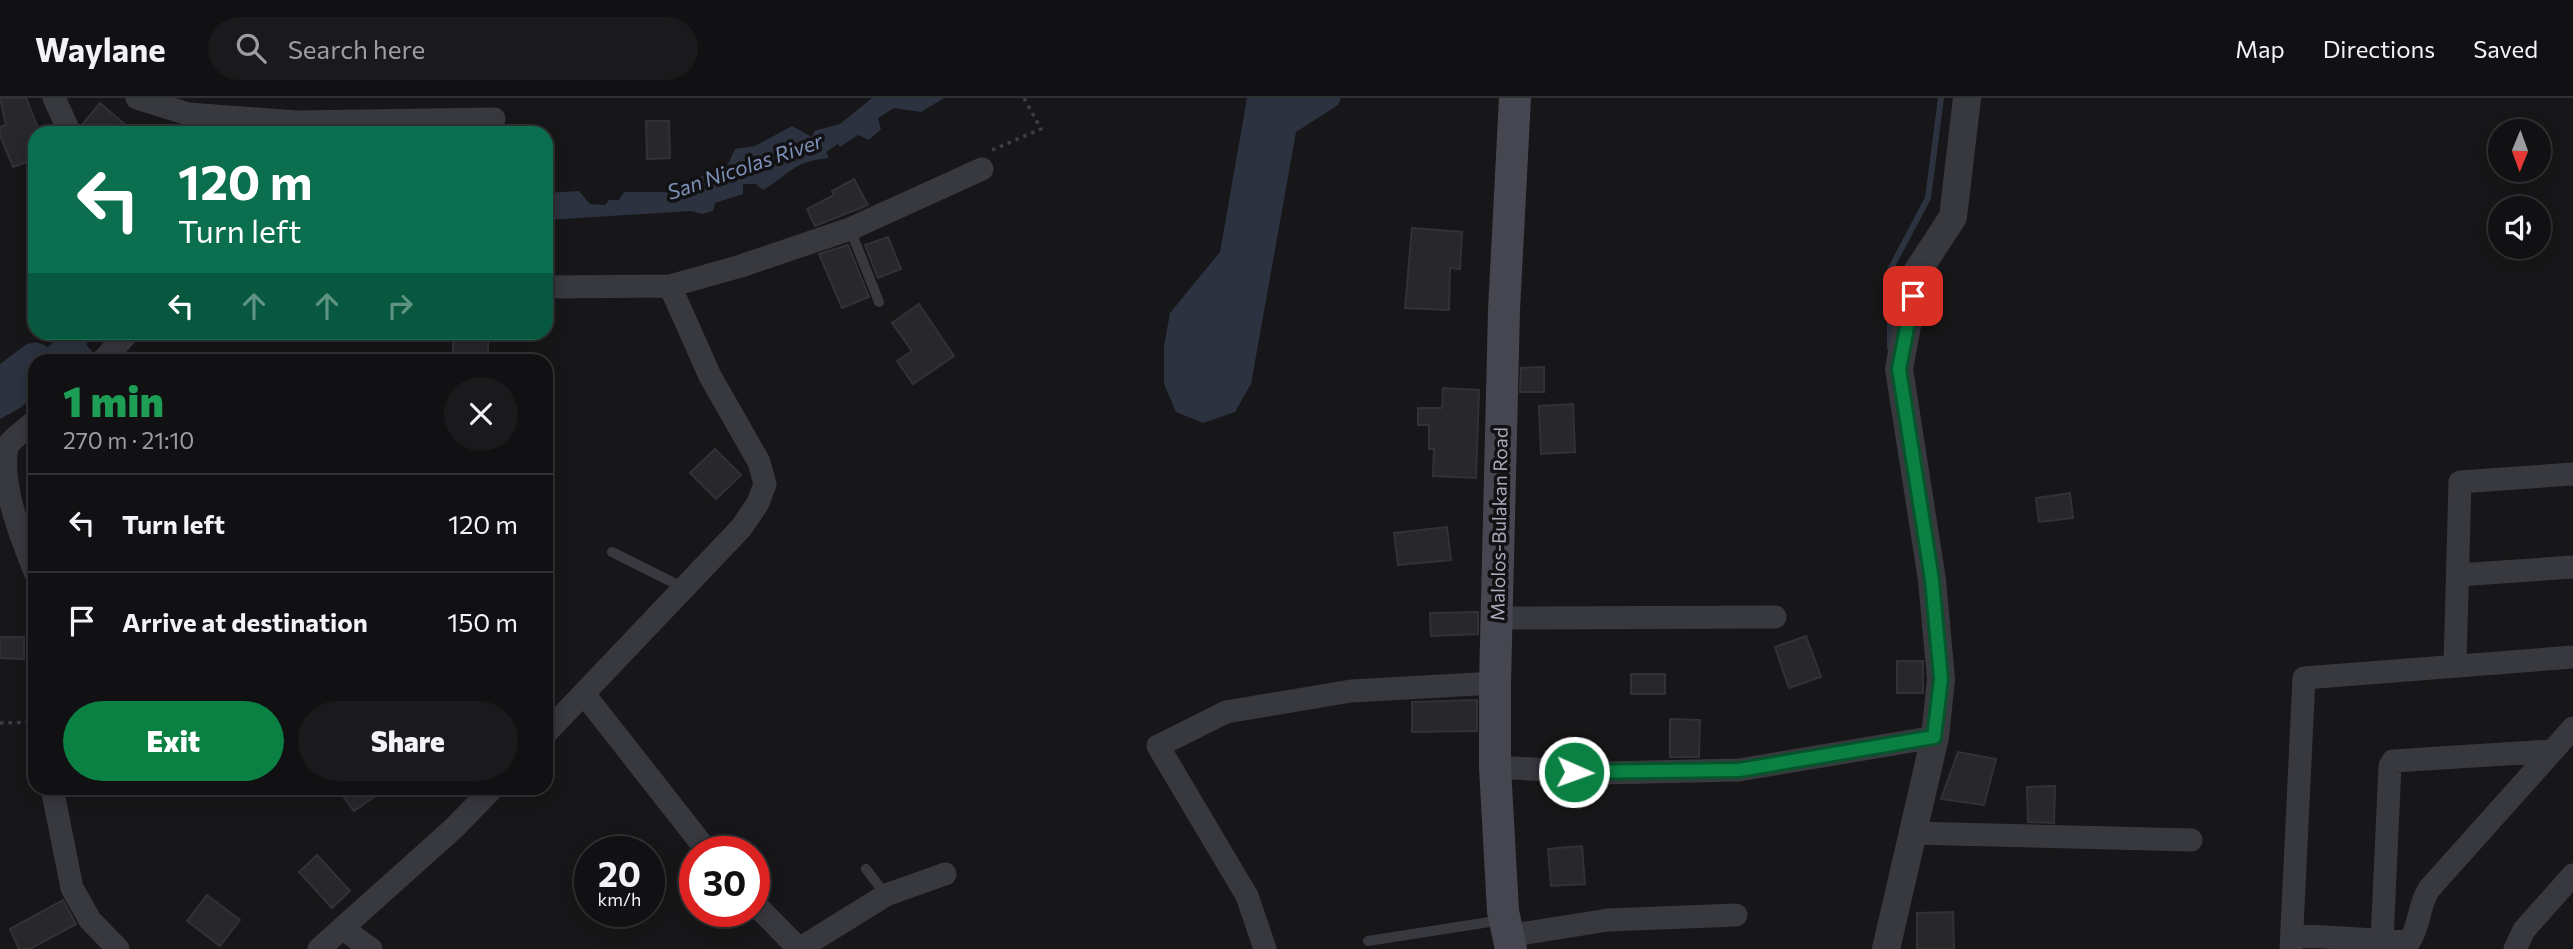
<!DOCTYPE html>
<html lang="en">
<head>
<meta charset="utf-8">
<style>
	:root { --surface:#111113; --page:#1a1a1c; --text:#f1f3f6; --muted:#9c9da0; --line:#303133; --accent:#0b8043 }
	body { margin:0; font-family:Commissioner,sans-serif; background:var(--page); color:var(--text); height:100vh; display:flex; flex-direction:column; font-size:26px; white-space:nowrap }
	* { box-sizing:border-box; margin:0 }
	p { font-size:23px; color:var(--muted) }
	.icon { flex:none; width:38px; height:38px; fill:none; stroke:currentColor; stroke-width:2; stroke-linecap:round; stroke-linejoin:round }
	.map { position:relative; flex:1; overflow:hidden }
	.sheet { position:absolute; left:28px; top:256px; width:525px; height:441px; display:flex; flex-direction:column; background:var(--surface); border-radius:21px; box-shadow:0 4px 18px #0003,0 0 0 2px var(--line) }
	.sheet>* { flex:none }
	.top-card { position:absolute; left:28px; top:28px; width:525px; height:214px; border-radius:21px; box-shadow:0 4px 18px #0003,0 0 0 2px var(--line); background:#0b6e4f; color:#fff; overflow:hidden }
	.needle { width:46px; rotate:181deg }
	.fabs { position:absolute; left:2488px; top:21px; display:grid; gap:14px }
	.fabs a { display:grid; place-items:center; width:63px; height:63px; border-radius:50%; background:var(--surface); box-shadow:0 4px 18px #0003,0 0 0 2px var(--line); font-size:35px }
	.speed { position:absolute; left:574px; top:738px; display:flex; gap:14px; font-size:35px; font-weight:700; text-align:center }
	.speed>* { display:grid; place-content:center; width:91px; height:91px; border-radius:50%; background:var(--surface); box-shadow:0 4px 18px #0003,0 0 0 2px var(--line); line-height:1 }
	.speed small { font-size:18px; font-weight:400 }
	.speed .limit { border:10px solid #d22; background:#fff; color:#111 }
	.pin { position:absolute; display:grid; place-items:center; width:60px; height:60px; color:#fff; margin:-30px; border-radius:14px; box-shadow:0 4px 10px #0006 }
	.me { position:absolute; width:77px; margin:-38px; rotate:92deg; stroke-linejoin:round; filter:drop-shadow(0 0 5px #0008) }
	.turn { display:flex; align-items:center; gap:24px; height:147px; padding:0 35px; font-size:32px }
	.turn .icon { width:91px; height:91px; stroke-width:2.5 }
	.turn b { display:block; font-size:49px; line-height:60px }
	.lanes { display:flex; align-items:center; height:66px; padding:0 35px; background:#0003; justify-content:center; gap:35px; direction:ltr }
	.lanes .off { opacity:.35 }
	.round { display:grid; place-items:center; flex:none; width:74px; height:74px; border-radius:37px; background:var(--page) }
	.overview { display:flex; align-items:center; justify-content:space-between; height:119px; padding:0 35px }
	h1 { font-size:42px; font-weight:800; line-height:52px; color:#1e9e55 }
	.button { display:flex; gap:14px; margin-top:auto; padding:14px 35px }
	.button a { flex:1; height:80px; border-radius:42px; background:var(--accent); color:#fff; font-size:28px; font-weight:800; line-height:80px; text-align:center }
	.button a+a { background:var(--page); color:var(--text) }
	ul { padding:0; list-style:none }
	li { display:flex; align-items:center; gap:21px; height:98px; padding:0 35px; border-top:2px solid var(--line) }
	li div { flex:1 }
	li b { display:block; font-size:26px }
	li em { font-style:normal }
	header { display:flex; align-items:center; gap:42px; box-sizing:border-box; height:98px; padding:0 35px; background:var(--surface); border-bottom:2px solid var(--line) }
	header strong { font-size:33px }
	nav { display:flex; gap:38px; margin-inline-start:auto; font-size:24px }
	.search { width:490px; height:63px; background:var(--page); display:flex; align-items:center; gap:18px; box-sizing:border-box; padding:0 24px; border-radius:38px; color:var(--muted); font-size:26px }
	.map>svg:first-child { display:block }
	.water { fill:#2c323f }
	.lines { fill:none; stroke-linecap:round; stroke-linejoin:round }
	.stream { stroke:#2c323f; stroke-width:6 }
	.river { stroke:#2c323f; stroke-width:37 }
	.building { fill:#28272a; stroke:#323136; stroke-width:2 }
	.path { stroke:#3d3e46; stroke-width:3.5; stroke-dasharray:3.5 5; stroke-linecap:butt }
	.service { stroke:#38383f; stroke-width:10 }
	.minor { stroke:#38383f; stroke-width:23 }
	.tertiary { stroke:#38383f; stroke-width:28 }
	.secondary { stroke:#45464f; stroke-width:32 }
	.route-casing { stroke:#07532c; stroke-width:18 }
	.route { stroke:#0b8043; stroke-width:12 }
	.labels { text-anchor:middle; stroke-width:7; stroke-linejoin:round; paint-order:stroke }
	.street-label { font-size:19px; fill:#a8aaba; stroke:#121214 }
	.water-label { font-size:21px; font-style:italic; fill:#7c90b8; stroke:#121214 }
</style>
</head>
<body>
<header>
<strong>Waylane</strong>
<div class="search"><svg class="icon" aria-label="search" viewBox="0 0 24 24"><circle cx="10" cy="10" r="6"/><path d="M15 15l6 6"/></svg>Search here</div>
<nav><a>Map</a><a>Directions</a><a>Saved</a></nav>
</header>
<div class="map">
<svg width="2573" height="851" viewBox="0 0 2573 851">
	<rect width="100%" height="100%" fill="#171719"/>
	<path class="water" d="M872,0H944L921,14L894,10L878,20L881,31L869,42L858,37L840,49L838,46L826,54L829,60C791,64 792,75 763,92L756,86H743V96L715,105L713,113L702,116L691,113L546,122V95L579,93L590,106L605,107L609,102H619L624,94H667L695,86V80L726,70L735,51L755,48L792,28L812,39L814,33L840,26Z
		M1247,0H1341L1338,7L1296,34L1251,286L1235,314L1203,325L1176,314L1164,286V248L1170,215L1220,154Z
		M63,235H100L86,246L93,255L82,262H35V297L20,310L0,321V294Z"/>
	<g class="lines">
		<path class="stream" d="M1890,250V172L1928,100L1941,0"/>
		<path class="river" d="M0,289L35,263"/>
	</g>
	<path class="building" d="M0,0H26L40,35H35V61L13,69L0,37V29L6,27Z
		M100,5L135,35H84L82,27Z
		M646,23H669L670,60L647,61Z
		M854,81L868,107L815,128L807,111L834,97L832,93Z
		M1412,130L1462,134L1460,171L1450,170L1449,212L1405,210Z
		M888,139L901,171L878,180L865,147Z
		M848,147L869,199L842,210L819,156Z
		M919,206L954,258L913,286L897,263L912,253L892,225Z
		M453,234H488V262H453Z
		M1544,269V294H1520L1521,270Z
		M1443,290L1479,292L1476,380L1433,378L1434,351H1429V327H1418V310H1442Z
		M1573,306L1575,354L1541,356L1539,308Z
		M715,351L741,377L716,401L690,375Z
		M2070,395L2073,420L2039,424L2036,400Z
		M1447,429L1451,462L1398,467L1394,435Z
		M1478,514V536L1431,538L1430,515Z
		M1806,538L1821,579L1789,590L1775,549Z
		M0,539H24V561L0,560Z
		M1897,563H1923V595H1897Z
		M1631,576H1665V596H1631Z
		M1477,602V633L1412,634V604Z
		M1670,621L1700,622L1699,659H1670Z
		M1958,654L1996,661L1984,707L1941,701Z
		M2055,688L2054,725L2028,724L2027,689Z
		M337,690H387L354,713Z
		M1582,748L1585,786L1551,788L1548,751Z
		M317,757L350,793L332,810L299,774Z
		M207,797L240,822L220,848L187,823Z
		M63,802L76,826L30,851H19L10,831Z
		M1953,814L1954,851H1917V815Z"/>
	<g class="lines">
		<path class="path" d="M992,52L1041,31L1024,0
			M0,625L35,624"/>
		<path class="service" d="M850,131L879,204
			M612,454L684,490
			M866,771L886,797
			M1368,843L1502,822"/>
		<path class="minor" d="M54,0L70,35
			M137,0L188,16L297,24L494,21
			M546,189L670,188L741,168L850,131L982,71
			M103,262L129,234
			M35,323C27,331 12,340 7,349C0,387 21,439 35,474
			M2458,477L2573,469
			M1497,520L1775,519
			M2455,566L2460,384L2573,376
			M584,596L708,754
			M546,635L741,430L758,405L765,386L759,364L710,278L670,188
			M1495,669L1601,675L1739,672L1935,639
			M52,690L72,790L90,822L118,851
			M1911,735L2191,742
			M754,805L799,851
			M342,830L371,851
			M2292,837L2409,844C2420,828 2418,808 2429,791L2573,630
			M1507,838L1608,822L1736,817
			M2382,843L2390,668L2393,663L2552,653
			M319,851L454,730L493,690
			M799,851L886,797L945,776
			M1265,851L1247,798L1158,648L1226,614L1351,593L1495,585
			M2291,851L2304,580L2573,559
			M2515,851L2524,832L2573,777"/>
		<path class="tertiary" d="M1886,851L1935,639L1941,581L1932,482L1899,271L1917,174L1953,119L1967,0"/>
		<path class="secondary" d="M1511,851L1503,813L1495,669V585L1504,212L1515,0"/>
	</g>
	<g class="lines">
		<g class="route-casing">
			<path id="route" d="M1574,674L1739,672L1934,639L1941,581L1932,482L1899,271L1913,198"/>
		</g>
		<use href="#route" class="route"/>
	</g>
	<g class="labels">
		<g class="street-label">
			<text transform="translate(1499 426) rotate(-89)" y="7">Malolos-Bulakan Road</text>
		</g>
		<g class="water-label">
			<text transform="translate(745 69) rotate(-19)" y="7">San Nicolas River</text>
		</g>
	</g>
</svg>
<div class="fabs">
<a><svg class="needle" viewBox="-14 -14 28 28"><path d="M0-13l5 13h-10z" fill="#e53935"/><path d="M0 13l5-13h-10z" fill="#9c9da0"/></svg></a>
<a><svg class="icon" aria-label="sound" viewBox="0 0 24 24"><path d="M4 9h4l5-4v14l-5-4H4zM17 9q2 3 0 6"/></svg></a>
</div>
<div class="speed"><div>20<small>km/h</small></div><div class="limit">30</div></div>
<div class="pin" style="left:1913px;top:198px;background:#d93025"><svg class="icon" aria-label="arrive" viewBox="0 0 24 24"><path d="M6 21V4h12l-3 4 3 4H6"/></svg></div>
<svg class="me" style="left:1574px;top:674px" viewBox="-20 -20 40 40"><circle r="17" fill="#0b8043" stroke="#fff" stroke-width="3"/><path d="M0-11L8 9 0 5-8 9z" fill="#fff"/></svg>
<div class="top-card">
<div class="turn"><svg class="icon" aria-label="left" viewBox="0 0 24 24"><path d="M17 20v-9H6M10 6l-5 5 5 5"/></svg><div><b>120 m</b>Turn left</div></div>
<div class="lanes"><svg class="icon" aria-label="left" viewBox="0 0 24 24"><path d="M17 20v-9H6M10 6l-5 5 5 5"/></svg><svg class="icon off" aria-label="ahead" viewBox="0 0 24 24"><path d="M12 20V5M6 11l6-6 6 6"/></svg><svg class="icon off" aria-label="ahead" viewBox="0 0 24 24"><path d="M12 20V5M6 11l6-6 6 6"/></svg><svg class="icon off" aria-label="right" viewBox="0 0 24 24"><path d="M7 20v-9h11M14 6l5 5-5 5"/></svg></div>
</div>
<section class="sheet">
<div class="overview"><div><h1>1 min</h1><p>270 m · 21:10</p></div><a class="round"><svg class="icon" aria-label="close" viewBox="0 0 24 24"><path d="M6 6l12 12M18 6L6 18"/></svg></a></div>
<ul>
<li><svg class="icon" aria-label="left" viewBox="0 0 24 24"><path d="M17 20v-9H6M10 6l-5 5 5 5"/></svg><div><b>Turn left</b></div><em>120 m</em></li>
<li><svg class="icon" aria-label="arrive" viewBox="0 0 24 24"><path d="M6 21V4h12l-3 4 3 4H6"/></svg><div><b>Arrive at destination</b></div><em>150 m</em></li>
</ul>
<div class="button"><a>Exit</a><a>Share</a></div>
</section>
</div>
</body>
</html>
